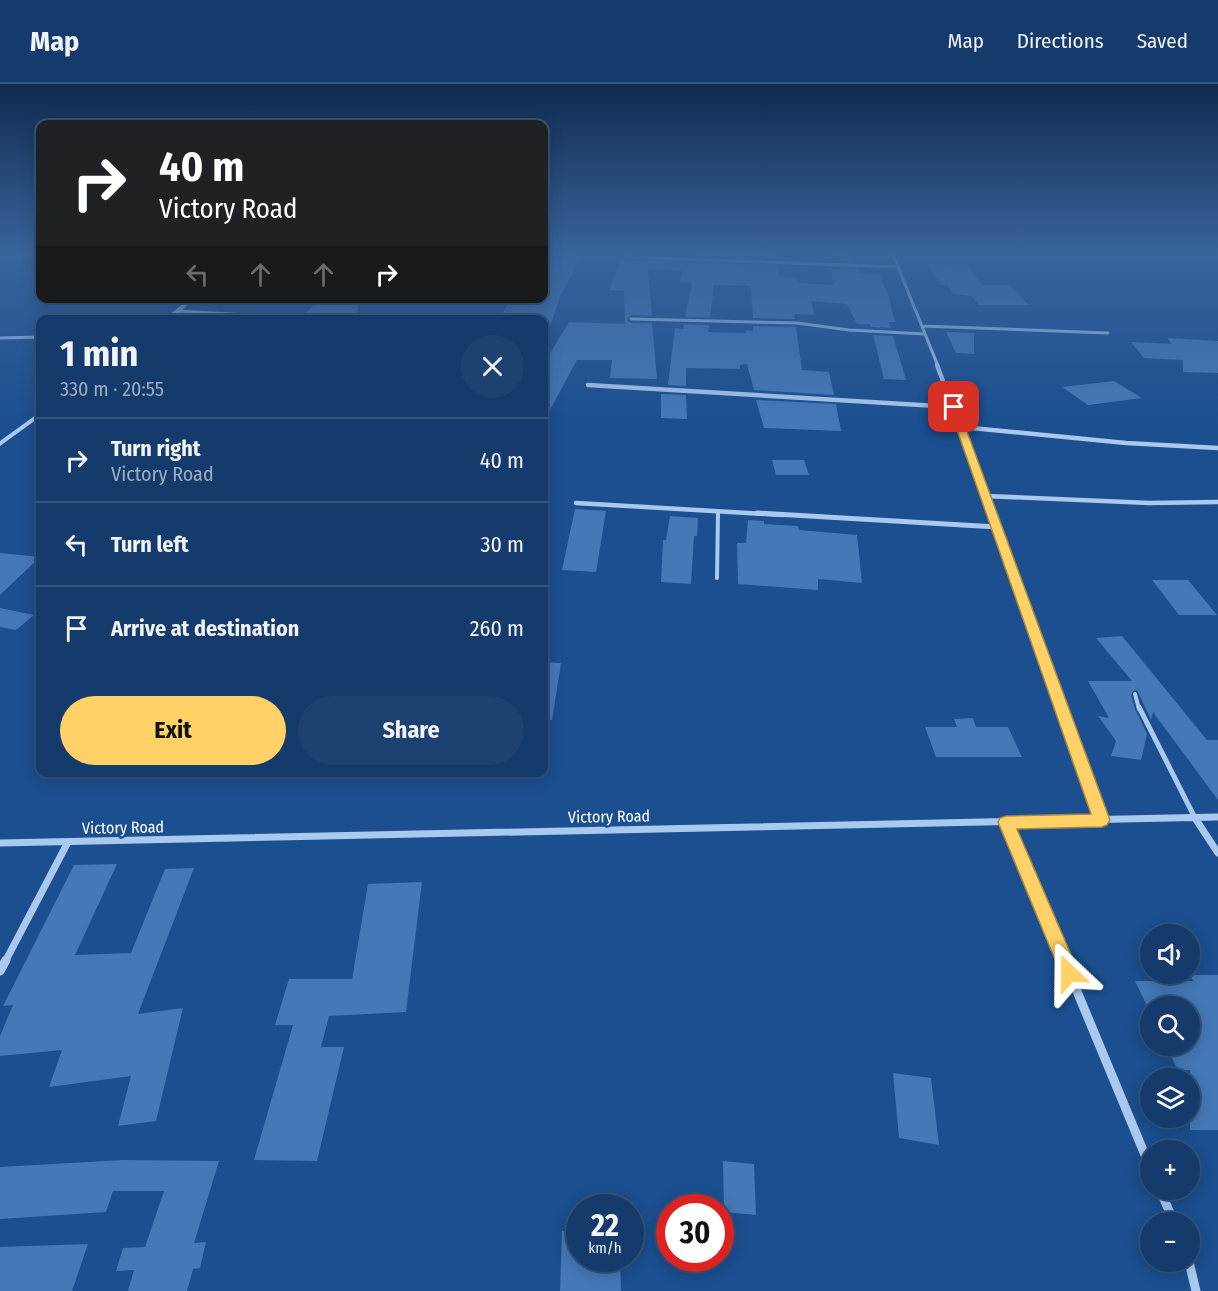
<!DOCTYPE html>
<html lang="en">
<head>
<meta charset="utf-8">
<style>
	:root { --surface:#143b6b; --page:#1d4271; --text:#f1f3f6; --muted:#9dadc1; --line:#33557e; --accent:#ffd166 }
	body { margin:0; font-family:"Fira Sans Condensed",sans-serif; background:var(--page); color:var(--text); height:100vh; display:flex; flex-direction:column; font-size:22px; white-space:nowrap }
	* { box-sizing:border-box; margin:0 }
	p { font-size:20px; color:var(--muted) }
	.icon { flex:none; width:33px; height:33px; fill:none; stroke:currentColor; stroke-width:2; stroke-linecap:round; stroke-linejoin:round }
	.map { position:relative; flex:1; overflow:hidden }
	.panel { position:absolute; left:36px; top:231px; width:512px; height:462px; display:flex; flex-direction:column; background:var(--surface); border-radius:12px; box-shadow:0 3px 15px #0003,0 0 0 2px var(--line) }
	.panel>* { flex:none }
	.guide { position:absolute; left:36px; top:36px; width:512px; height:183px; border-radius:12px; box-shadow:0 3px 15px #0003,0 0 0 2px var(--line); background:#202124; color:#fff; overflow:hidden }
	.controls { position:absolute; left:1140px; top:840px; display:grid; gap:12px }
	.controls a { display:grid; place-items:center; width:60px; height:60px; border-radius:50%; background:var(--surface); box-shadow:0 3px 15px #0003,0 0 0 2px var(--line); font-size:30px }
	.speed { position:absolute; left:566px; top:1110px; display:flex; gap:12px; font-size:30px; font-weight:700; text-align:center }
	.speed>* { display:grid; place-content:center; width:78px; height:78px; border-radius:50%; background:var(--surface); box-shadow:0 3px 15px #0003,0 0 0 2px var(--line); line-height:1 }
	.speed small { font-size:15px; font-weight:400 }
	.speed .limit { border:9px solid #d22; background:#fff; color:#111 }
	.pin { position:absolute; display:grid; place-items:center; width:51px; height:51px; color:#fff; margin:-26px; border-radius:12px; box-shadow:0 3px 9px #0006 }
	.me { position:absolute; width:66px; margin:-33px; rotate:337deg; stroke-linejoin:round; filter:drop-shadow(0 0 4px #0008) }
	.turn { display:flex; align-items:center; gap:21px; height:126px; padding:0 24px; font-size:27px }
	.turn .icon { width:78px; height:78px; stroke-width:2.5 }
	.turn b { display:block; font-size:42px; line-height:51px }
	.lanes { display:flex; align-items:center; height:57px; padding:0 24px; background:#0003; justify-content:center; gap:30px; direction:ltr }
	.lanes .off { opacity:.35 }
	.round { display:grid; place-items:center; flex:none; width:63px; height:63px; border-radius:32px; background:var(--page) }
	.summary { display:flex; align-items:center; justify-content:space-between; height:102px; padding:0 24px }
	h1 { font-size:36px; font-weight:700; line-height:45px }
	.button { display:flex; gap:12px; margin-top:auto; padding:12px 24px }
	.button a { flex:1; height:69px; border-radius:36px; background:var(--accent); color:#111; font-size:24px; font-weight:700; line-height:69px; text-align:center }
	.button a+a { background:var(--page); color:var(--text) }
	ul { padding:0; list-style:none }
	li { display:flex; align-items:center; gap:18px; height:84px; padding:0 24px; border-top:2px solid var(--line) }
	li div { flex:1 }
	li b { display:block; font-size:22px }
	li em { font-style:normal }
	header { display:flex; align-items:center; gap:36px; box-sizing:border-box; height:84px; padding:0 30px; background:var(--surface); border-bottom:2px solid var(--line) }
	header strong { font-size:28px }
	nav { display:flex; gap:33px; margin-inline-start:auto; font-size:21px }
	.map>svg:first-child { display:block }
	.building { fill:#4478b7 }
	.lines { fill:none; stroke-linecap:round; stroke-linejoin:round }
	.service-far2 { stroke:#a9c9ee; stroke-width:3 }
	.service-far1 { stroke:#a9c9ee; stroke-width:4 }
	.service { stroke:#a9c9ee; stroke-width:5 }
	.minor-far4 { stroke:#a9c9ee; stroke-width:3 }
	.minor-far3 { stroke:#a9c9ee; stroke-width:4.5 }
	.minor-far2 { stroke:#a9c9ee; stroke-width:5 }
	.minor-far1 { stroke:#a9c9ee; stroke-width:7 }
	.minor { stroke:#a9c9ee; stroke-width:9 }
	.tertiary { fill:#a9c9ee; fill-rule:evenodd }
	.route { fill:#ffd166; stroke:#a68842; stroke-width:1.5 }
	.labels { text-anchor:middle; stroke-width:5; stroke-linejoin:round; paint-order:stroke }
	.street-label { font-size:16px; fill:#fff; stroke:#1b4f8f }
</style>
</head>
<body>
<header>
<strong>Map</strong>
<nav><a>Map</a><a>Directions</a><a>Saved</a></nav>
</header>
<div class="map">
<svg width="1218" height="1207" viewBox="0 0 1218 1207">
	<rect width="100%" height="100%" fill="#1b4f8f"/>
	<path class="building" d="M546,168H577L576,172H582L560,213L546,254H543V236H500L509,216L543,217V174Z
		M631,168H763L777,169V175Z
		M831,168H850L855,178L833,177Z
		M621,175L778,182L779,193L797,194L798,199L833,201L831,186L858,185L860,190H879L888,210L895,238H889L891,244L871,243L870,240H857L847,220L811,217L814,231L794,230L795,235L753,234L751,202L714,201L710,233H685L692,199L680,198L682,187L648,185L652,232L631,231L627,236L631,239H652L657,295L610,294L612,276H577L545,335L548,300H543V281L569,238L625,240L624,207L609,206Z
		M927,180L966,181L983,201H1009L1029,221H979L972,212L953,210L947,201H941Z
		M317,218L358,220L357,235L304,230Z
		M684,240L709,241L708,248L746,249V246L753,247V242L796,243L802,286L829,288L834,311L754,306L747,280L740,281V285L686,284V302L668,301L675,244L683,245Z
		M946,248L974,249V270L956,269Z
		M873,251L893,252L906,296L884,295Z
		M1167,254L1218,257V289L1183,288V276L1144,274L1131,258L1172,260Z
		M1114,297L1142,314L1088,321L1062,303Z
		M661,310L686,311L687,335L661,334Z
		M756,316L836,320L841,347L764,344Z
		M772,376H804L809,391H776Z
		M575,425L606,427L596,488L562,486Z
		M670,432L698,434L697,452H694L691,500L661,498L663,456H666Z
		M748,436L764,437V440L798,442L799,446L857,451L862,499L818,495V506L738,500L737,459H746Z
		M0,469L40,473L0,511Z
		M1152,496H1188L1217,531H1179Z
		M0,524L34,531L16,546L0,543Z
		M1122,552L1207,656H1218V716L1153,628L1151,636L1137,606L1133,607L1131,611L1135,625L1147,650L1141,676L1111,672L1116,657L1098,632L1109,634L1088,597H1132L1096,554Z
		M543,578L561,579L552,636L543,635Z
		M973,634L976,643H1008L1022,673H936L925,643H957L954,635Z
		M117,780L75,871L131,869L165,785L194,784L138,930L183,924L156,1037L118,1042L131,992L49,1003L62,966L0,972V952L13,921L3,922L74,781Z
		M422,798L406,928L329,932L321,963H344L317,1077L254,1076L293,941H275L289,895H352L368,800Z
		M1190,891H1218V1046H1190V986H1178L1166,962H1190V922H1147L1135,897H1193Z
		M893,989L931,994L939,1061L899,1054Z
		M123,1076L219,1077L194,1159L206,1158L200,1184L193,1185L187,1207H128L134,1186L116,1187L123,1164L145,1163L164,1107H113L106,1128L0,1135V1083Z
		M723,1077L754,1080L756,1131L724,1128Z
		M562,1147H579V1174H620L621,1207H560Z
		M88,1160L72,1207H0V1163Z"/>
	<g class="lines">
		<path class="service-far2" d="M718,431V427"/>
		<path class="service-far1" d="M717,494L718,429
			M1135,610L1139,625"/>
		<path class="service" d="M1139,623L1195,734"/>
		<path class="minor-far4" d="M892,168L938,282
			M626,173L899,183
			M177,227L338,236
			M631,235L797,239L849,246L925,250
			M922,242L1108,249
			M0,254L40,253"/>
		<path class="minor-far3" d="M937,281L993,431
			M588,301L954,323
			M961,343L1126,359L1218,364
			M986,412L1149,419L1218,418
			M576,419L783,431"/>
		<path class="minor-far2" d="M757,429L997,443
			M992,429L1062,625"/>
		<path class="minor-far1" d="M1062,623L1102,736
			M1195,734L1218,769
			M1006,738L1064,878
			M0,759L1218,733
			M5,878L68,758"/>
		<path class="minor" d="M1064,876L1150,1083
			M0,887L6,876
			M1160,1106L1174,1138
			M1189,1178L1196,1207"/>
		<path class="tertiary" d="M190,214H196L170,236H163Z
			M40,328V333L0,362V357Z"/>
	</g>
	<linearGradient id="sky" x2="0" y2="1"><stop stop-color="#0f2b4f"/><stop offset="0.5" stop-color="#39639b"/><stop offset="1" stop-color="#39639b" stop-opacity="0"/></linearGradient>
	<rect width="1218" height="337" fill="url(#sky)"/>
	<path class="route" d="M950,321L958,323L1110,736L1107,741L1102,743L1017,745L1079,889L1076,895L1069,898L1063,895L998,738L1000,734L1006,732L1091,730L949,323Z"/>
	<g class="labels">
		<g class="street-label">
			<text transform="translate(609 732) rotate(-1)" y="6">Victory Road</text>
			<text transform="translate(123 743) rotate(-1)" y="6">Victory Road</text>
		</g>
	</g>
</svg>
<div class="controls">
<a><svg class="icon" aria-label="sound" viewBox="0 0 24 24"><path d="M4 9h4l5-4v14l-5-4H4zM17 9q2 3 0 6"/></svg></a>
<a><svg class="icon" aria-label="search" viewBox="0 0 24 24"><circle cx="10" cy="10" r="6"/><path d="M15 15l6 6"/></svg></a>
<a><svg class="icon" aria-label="layers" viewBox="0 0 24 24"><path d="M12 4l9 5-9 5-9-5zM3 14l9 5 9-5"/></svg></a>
<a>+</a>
<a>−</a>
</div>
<div class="speed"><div>22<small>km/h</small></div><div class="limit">30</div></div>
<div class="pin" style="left:954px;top:323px;background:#d93025"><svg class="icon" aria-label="arrive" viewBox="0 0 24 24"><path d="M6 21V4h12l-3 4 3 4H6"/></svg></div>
<svg class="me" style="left:1069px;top:889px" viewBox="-20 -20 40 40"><path d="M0-17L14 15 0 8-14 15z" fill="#ffd166" stroke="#fff" stroke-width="4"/></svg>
<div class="guide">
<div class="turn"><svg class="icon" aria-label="right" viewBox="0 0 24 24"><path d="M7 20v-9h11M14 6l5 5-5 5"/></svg><div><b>40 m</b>Victory Road</div></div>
<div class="lanes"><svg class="icon off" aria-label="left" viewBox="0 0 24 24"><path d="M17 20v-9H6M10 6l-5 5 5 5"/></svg><svg class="icon off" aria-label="ahead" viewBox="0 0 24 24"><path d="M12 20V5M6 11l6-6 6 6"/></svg><svg class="icon off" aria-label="ahead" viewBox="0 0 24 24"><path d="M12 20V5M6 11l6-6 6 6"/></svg><svg class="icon" aria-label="right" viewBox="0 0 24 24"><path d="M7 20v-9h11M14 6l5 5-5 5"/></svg></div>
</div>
<section class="panel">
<div class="summary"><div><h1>1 min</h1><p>330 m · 20:55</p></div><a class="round"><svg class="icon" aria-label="close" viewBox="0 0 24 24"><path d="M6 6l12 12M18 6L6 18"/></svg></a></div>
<ul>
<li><svg class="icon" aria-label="right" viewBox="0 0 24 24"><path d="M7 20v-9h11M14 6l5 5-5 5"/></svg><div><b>Turn right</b><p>Victory Road</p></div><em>40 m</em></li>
<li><svg class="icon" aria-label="left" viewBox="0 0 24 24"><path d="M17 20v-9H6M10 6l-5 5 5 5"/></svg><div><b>Turn left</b></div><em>30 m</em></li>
<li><svg class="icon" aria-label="arrive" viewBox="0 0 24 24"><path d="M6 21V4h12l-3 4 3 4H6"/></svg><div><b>Arrive at destination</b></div><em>260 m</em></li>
</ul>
<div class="button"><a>Exit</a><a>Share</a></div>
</section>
</div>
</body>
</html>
